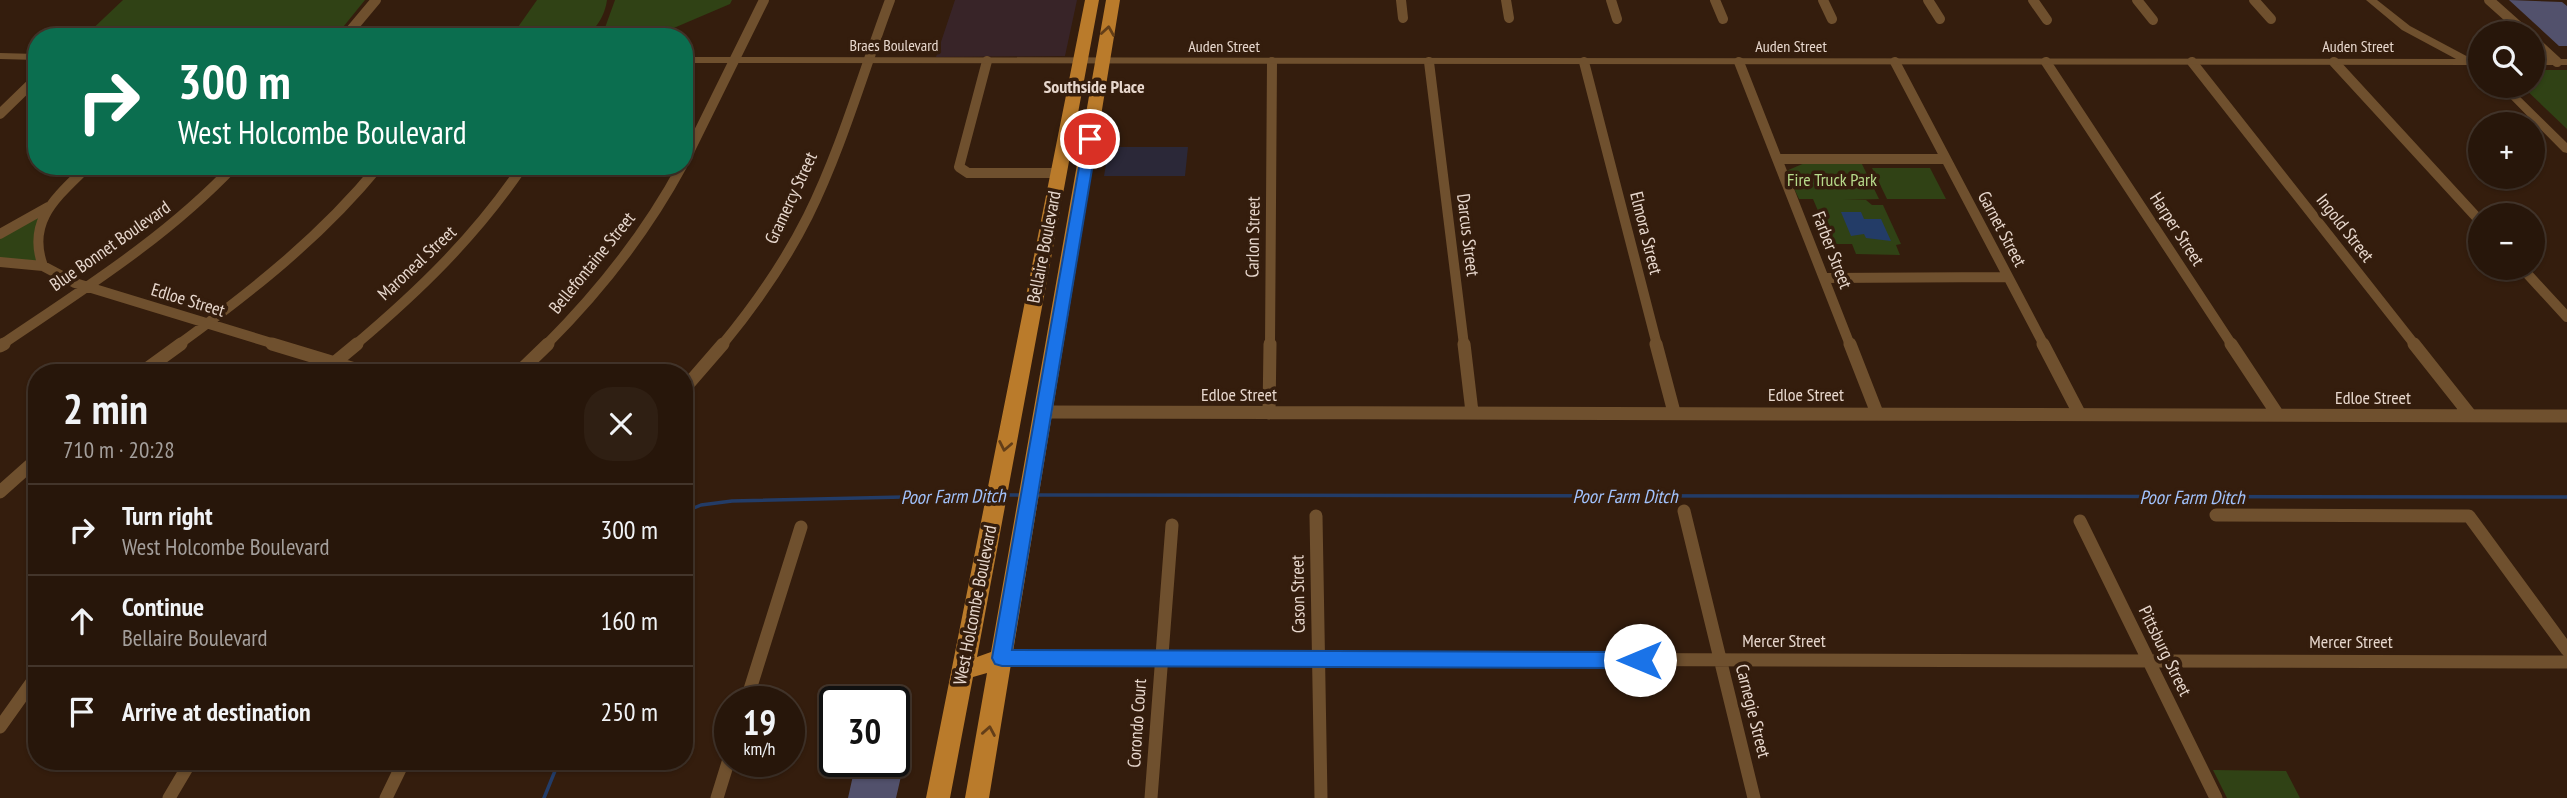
<!DOCTYPE html>
<html lang="en">
<head>
<meta charset="utf-8">
<style>
	:root { --surface:#27160a; --page:#2f1f13; --text:#f1f3f6; --muted:#a49f9c; --line:#43352b }
	body { margin:0; font-family:"PT Sans Narrow",sans-serif; background:var(--page); color:var(--text); height:100vh; display:flex; flex-direction:column; font-size:26px; white-space:nowrap }
	* { box-sizing:border-box; margin:0 }
	p { font-size:23px; color:var(--muted) }
	.icon { flex:none; width:38px; height:38px; fill:none; stroke:currentColor; stroke-width:2; stroke-linecap:round; stroke-linejoin:round }
	.map { position:relative; flex:1; overflow:hidden }
	.drawer { position:absolute; left:28px; top:364px; width:665px; height:406px; display:flex; flex-direction:column; background:var(--surface); border-radius:28px; box-shadow:0 2px 5px #0004,0 0 0 2px var(--line) }
	.drawer>* { flex:none }
	.guide { position:absolute; left:28px; top:28px; width:665px; height:147px; border-radius:28px; box-shadow:0 2px 5px #0004,0 0 0 2px var(--line); background:#0b6e4f; color:#fff; overflow:hidden }
	.buttons { position:absolute; left:2468px; top:21px; display:grid; gap:14px }
	.buttons a { display:grid; place-items:center; width:77px; height:77px; border-radius:50%; background:var(--surface); box-shadow:0 2px 5px #0004,0 0 0 2px var(--line); font-size:35px }
	.speed { position:absolute; left:714px; top:686px; display:flex; gap:14px; font-size:35px; font-weight:700; text-align:center }
	.speed>* { display:grid; place-content:center; width:91px; height:91px; border-radius:50%; background:var(--surface); box-shadow:0 2px 5px #0004,0 0 0 2px var(--line); line-height:1 }
	.speed small { font-size:18px; font-weight:400 }
	.speed .limit { border:4px solid #111; border-radius:10px; background:#fff; color:#111 }
	.pin { position:absolute; display:grid; place-items:center; width:60px; height:60px; color:#fff; margin:-30px; border:4px solid #fff; border-radius:50%; box-shadow:0 2px 7px #0007 }
	.me { position:absolute; width:77px; margin:-38px; rotate:270deg; stroke-linejoin:round; filter:drop-shadow(0 0 5px #0008) }
	.turn { display:flex; align-items:center; gap:24px; height:147px; padding:0 35px; font-size:32px }
	.turn .icon { width:91px; height:91px; stroke-width:2.5 }
	.turn b { display:block; font-size:49px; line-height:60px }
	.round { display:grid; place-items:center; flex:none; width:74px; height:74px; border-radius:28px; background:var(--page) }
	.head { display:flex; align-items:center; justify-content:space-between; height:119px; padding:0 35px }
	h1 { font-size:42px; font-weight:700; line-height:52px }
	ul { padding:0; list-style:none }
	li { display:flex; align-items:center; gap:21px; height:91px; padding:0 35px; border-top:2px solid var(--line) }
	li div { flex:1 }
	li b { display:block; font-size:26px }
	li em { font-style:normal }
	.map>svg:first-child { display:block }
	.commercial { fill:#382428 }
	.industrial { fill:#2b2838 }
	.green { fill:#304215 }
	.water { fill:#233c67 }
	.lines { fill:none; stroke-linecap:round; stroke-linejoin:round }
	.stream { stroke:#233c67; stroke-width:3.5 }
	.building { fill:#52516c }
	.minor-far1 { stroke:#6f502e; stroke-width:10 }
	.minor { stroke:#6f502e; stroke-width:13 }
	.tertiary { fill:#6f502e; fill-rule:evenodd }
	.primary { fill:#ba7b2b; fill-rule:evenodd }
	.oneway { stroke:#633e18 }
	.route { fill:#1a73e8; stroke:#114b97; stroke-width:2 }
	.labels { text-anchor:middle; stroke-width:7; stroke-linejoin:round; paint-order:stroke }
	.far-street-label { font-size:16px; fill:#e7d7cd; stroke:#341d0d }
	.far-quarter-label { font-size:18px; font-weight:bold; fill:#e7d7cd; stroke:#341d0d }
	.park-label { font-size:18px; fill:#b7db8b; stroke:#341d0d }
	.street-label { font-size:18px; fill:#e7d7cd; stroke:#341d0d }
	.water-label { font-size:19px; font-style:italic; fill:#a1c2fc; stroke:#341d0d }
</style>
</head>
<body>
<div class="map">
<svg width="2567" height="798" viewBox="0 0 2567 798">
	<rect width="100%" height="100%" fill="#341d0d"/>
	<path class="commercial" d="M955,0H1077L1065,56L936,57Z"/>
	<path class="industrial" d="M1109,147H1188L1185,176H1104Z"/>
	<path class="green" d="M123,0H365L335,37H84Z
		M537,0H607C605,15 596,32 581,37H511Z
		M615,0H732L730,4L655,36H602Z
		M2532,70H2567V129L2522,86H2532Z
		M1807,162H1861L1879,199L1843,200H1866L1872,205H1883L1901,244L1896,245L1900,255L1856,254L1852,244H1832L1813,199H1799L1786,171Z
		M1872,168H1930L1946,199H1887Z
		M50,205L42,222L43,266L0,262V234Z
		M2213,770L2286,771L2300,798H2227Z"/>
	<path class="water" d="M1841,212H1861L1864,219H1881L1891,241L1866,238L1864,234L1851,236Z"/>
	<g class="lines">
		<path class="stream" d="M1005,495H1021
			M1036,495L2567,497
			M684,512L701,505L732,501L990,495
			M544,798L559,761"/>
	</g>
	<path class="building" d="M2509,0L2562,2L2567,6V46H2559Z
		M854,771L902,772L896,798H848Z"/>
	<g class="lines">
		<path class="minor-far1" d="M1401,0L1403,18
			M1506,0L1509,18
			M1611,0L1617,19
			M1715,0L1723,19
			M1823,0L1832,19
			M1928,0L1940,19
			M2033,0L2047,20
			M2137,0L2153,20
			M2254,0L2271,19
			M2489,0L2526,33
			M345,37L376,0
			M2532,39L2557,62
			M987,61L959,167L968,173H1059
			M1429,62L1464,345
			M1584,62L1657,345
			M1739,62L1850,345
			M1895,62L2044,345
			M2046,62L2232,345
			M2192,62L2415,345
			M2334,62L2480,221
			M0,114L37,78
			M1777,159H1945
			M684,162L764,0
			M0,234L48,207
			M0,262L43,266L75,283L278,345
			M43,266C26,220 58,196 88,166
			M2522,268L2567,317
			M1824,278L2008,277
			M1,345C82,290 166,238 234,166
			M178,345C252,291 321,237 379,166
			M355,345C419,291 476,236 523,166
			M546,345C600,291 646,233 682,166
			M722,345C755,305 785,262 808,216C842,147 863,72 890,0
			M1270,345L1272,62"/>
		<path class="minor" d="M272,344L368,373
			M1464,344L1472,412
			M1656,344L1674,412
			M1850,344L1877,413
			M2043,344L2079,413
			M2231,344L2278,415
			M2414,344L2471,416
			M0,346L4,344
			M141,373L181,344
			M322,373L357,344
			M518,373L548,344
			M684,389L723,344
			M1044,412L2567,416
			M1269,413L1270,344
			M0,492L37,459
			M1684,511L1754,798
			M2216,515L2469,516L2567,650
			M1316,516L1321,798
			M2080,521L2216,798
			M1002,658L2567,662
			M746,702L801,527
			M0,727L37,675
			M169,798L191,761
			M386,798L404,761
			M717,798L730,756
			M1151,798L1172,525"/>
		<path class="tertiary" d="M2366,0H2377L2410,26L2472,59H2480V65L684,63V57L2456,59L2402,30Z
			M0,53L37,54V60L0,59Z
			M2532,59H2567V65H2532Z
			M2498,86H2509L2567,143V153L2563,152Z"/>
		<path class="primary" d="M1085,0H1099L977,657L991,652L1106,0H1120L989,798H965L987,673L973,677L950,798H926Z"/>
	</g>
	<defs><path id="oneway-chevron" d="M-2-3.5L2.5 0L-2 3.5" fill="none" stroke-width="1.6" stroke-linecap="round" stroke-linejoin="round" transform="scale(1.75)"/></defs>
	<g class="oneway">
		<use href="#oneway-chevron" transform="translate(1108 31) rotate(-81)"/>
		<use href="#oneway-chevron" transform="translate(1005 446) rotate(101)"/>
		<use href="#oneway-chevron" transform="translate(989 731) rotate(-80)"/>
	</g>
	<path class="route" d="M1090,135L1097,139L1012,650L1640,652L1647,654L1649,660L1647,665L1640,668L1002,666L995,664L992,658L1084,139Z"/>
	<g class="labels">
		<g class="far-street-label">
			<text x="894" y="51">Braes Boulevard</text>
			<text x="1224" y="52">Auden Street</text>
			<text x="1791" y="52">Auden Street</text>
			<text x="2358" y="52">Auden Street</text>
		</g>
		<g class="far-quarter-label">
			<text x="1094" y="93">Southside Place</text>
		</g>
		<g class="park-label">
			<text x="1832" y="186">Fire Truck Park</text>
		</g>
		<g class="street-label">
			<text transform="translate(791 198) rotate(-65)" y="6">Gramercy Street</text>
			<text transform="translate(2345 228) rotate(52)" y="6">Ingold Street</text>
			<text transform="translate(2002 229) rotate(62)" y="6">Garnet Street</text>
			<text transform="translate(2177 229) rotate(57)" y="6">Harper Street</text>
			<text transform="translate(1646 233) rotate(76)" y="6">Elmora Street</text>
			<text transform="translate(1468 235) rotate(83)" y="6">Darcus Street</text>
			<text transform="translate(1253 237) rotate(-89)" y="6">Carlon Street</text>
			<text transform="translate(110 246) rotate(-35)" y="6">Blue Bonnet Boulevard</text>
			<text transform="translate(1044 247) rotate(-79)" y="6">Bellaire Boulevard</text>
			<text transform="translate(1832 250) rotate(69)" y="6">Farber Street</text>
			<text transform="translate(417 263) rotate(-43)" y="6">Maroneal Street</text>
			<text transform="translate(592 263) rotate(-51)" y="6">Bellefontaine Street</text>
			<text transform="translate(188 300) rotate(17)" y="6">Edloe Street</text>
			<text x="1239" y="401">Edloe Street</text>
			<text x="1806" y="401">Edloe Street</text>
			<text x="2373" y="404">Edloe Street</text>
			<text transform="translate(1298 594) rotate(-91)" y="6">Cason Street</text>
			<text transform="translate(975 605) rotate(-79)" y="6">West Holcombe Boulevard</text>
			<text x="1784" y="647">Mercer Street</text>
			<text x="2351" y="648">Mercer Street</text>
			<text transform="translate(2165 651) rotate(64)" y="6">Pittsburg Street</text>
			<text transform="translate(1753 711) rotate(76)" y="6">Carnegie Street</text>
			<text transform="translate(1137 723) rotate(-86)" y="6">Corondo Court</text>
		</g>
		<g class="water-label">
			<text transform="translate(953 496) rotate(-1)" y="7">Poor Farm Ditch</text>
			<text x="1625" y="503">Poor Farm Ditch</text>
			<text x="2192" y="504">Poor Farm Ditch</text>
		</g>
	</g>
</svg>
<div class="buttons">
<a><svg class="icon" aria-label="search" viewBox="0 0 24 24"><circle cx="10" cy="10" r="6"/><path d="M15 15l6 6"/></svg></a>
<a>+</a>
<a>−</a>
</div>
<div class="speed"><div>19<small>km/h</small></div><div class="limit">30</div></div>
<div class="pin" style="left:1090px;top:139px;background:#d93025"><svg class="icon" aria-label="arrive" viewBox="0 0 24 24"><path d="M6 21V4h12l-3 4 3 4H6"/></svg></div>
<svg class="me" style="left:1640px;top:660px" viewBox="-20 -20 40 40"><circle r="19" fill="#fff"/><path d="M0-13L10 11 0 6-10 11z" fill="#1a73e8"/></svg>
<div class="guide">
<div class="turn"><svg class="icon" aria-label="right" viewBox="0 0 24 24"><path d="M7 20v-9h11M14 6l5 5-5 5"/></svg><div><b>300 m</b>West Holcombe Boulevard</div></div>
</div>
<section class="drawer">
<div class="head"><div><h1>2 min</h1><p>710 m · 20:28</p></div><a class="round"><svg class="icon" aria-label="close" viewBox="0 0 24 24"><path d="M6 6l12 12M18 6L6 18"/></svg></a></div>
<ul>
<li><svg class="icon" aria-label="right" viewBox="0 0 24 24"><path d="M7 20v-9h11M14 6l5 5-5 5"/></svg><div><b>Turn right</b><p>West Holcombe Boulevard</p></div><em>300 m</em></li>
<li><svg class="icon" aria-label="ahead" viewBox="0 0 24 24"><path d="M12 20V5M6 11l6-6 6 6"/></svg><div><b>Continue</b><p>Bellaire Boulevard</p></div><em>160 m</em></li>
<li><svg class="icon" aria-label="arrive" viewBox="0 0 24 24"><path d="M6 21V4h12l-3 4 3 4H6"/></svg><div><b>Arrive at destination</b></div><em>250 m</em></li>
</ul>
</section>
</div>
</body>
</html>
